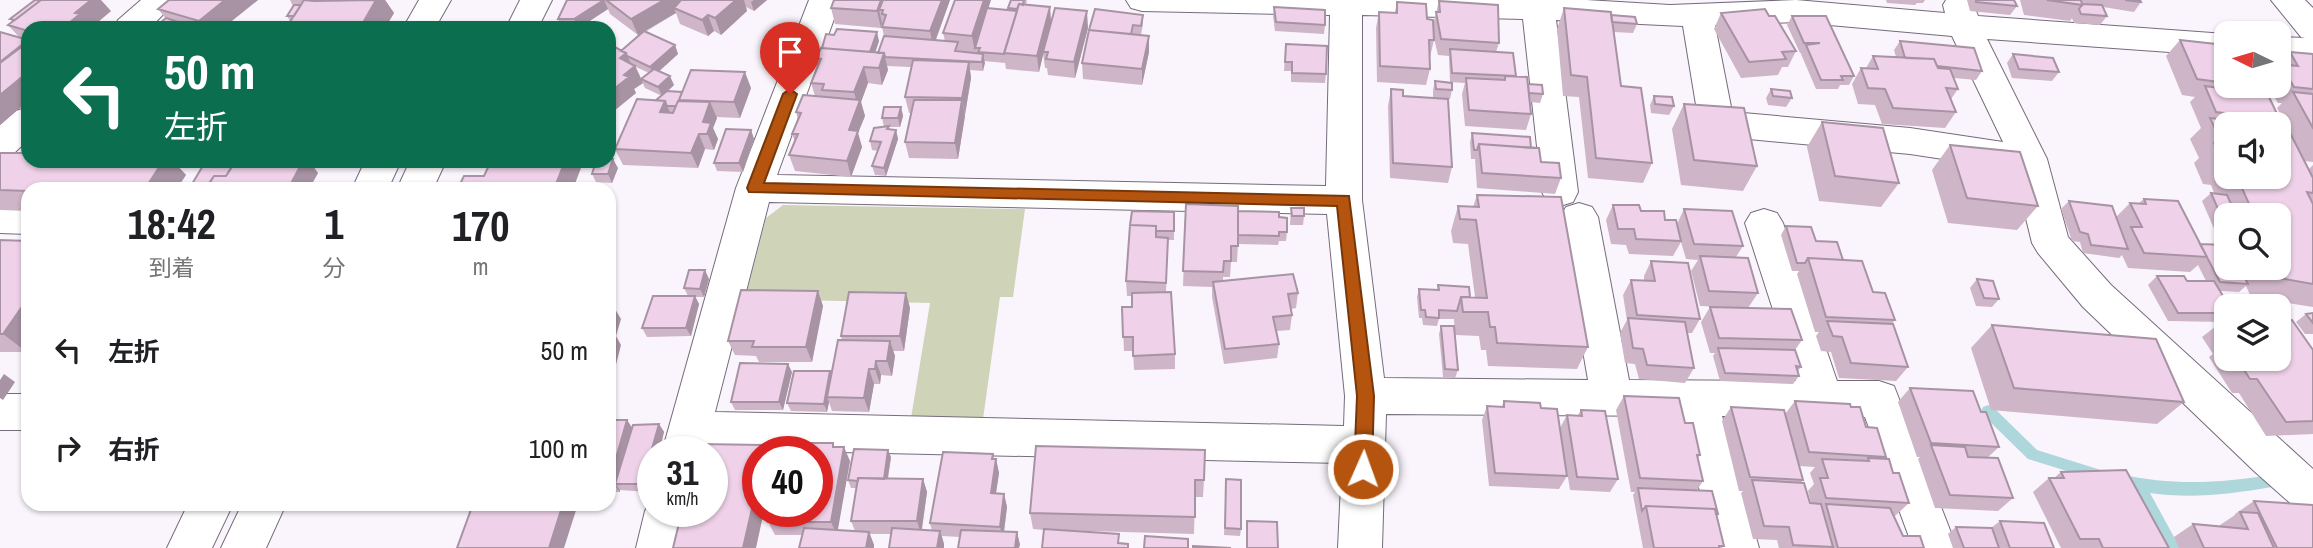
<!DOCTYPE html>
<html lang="ja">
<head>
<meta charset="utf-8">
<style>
	:root { --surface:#fff; --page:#f6f6f6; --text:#202124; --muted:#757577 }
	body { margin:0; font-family:"Archivo Narrow","Noto Sans JP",sans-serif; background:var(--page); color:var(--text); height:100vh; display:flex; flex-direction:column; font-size:26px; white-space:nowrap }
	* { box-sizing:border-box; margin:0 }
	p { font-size:23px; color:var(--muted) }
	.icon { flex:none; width:38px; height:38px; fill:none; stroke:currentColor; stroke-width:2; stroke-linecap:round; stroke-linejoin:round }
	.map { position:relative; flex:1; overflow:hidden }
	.side { position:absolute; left:21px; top:182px; width:595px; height:329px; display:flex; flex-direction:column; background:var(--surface); border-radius:21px; box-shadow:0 2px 5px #0004 }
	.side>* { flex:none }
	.banner { position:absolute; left:21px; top:21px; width:595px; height:147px; border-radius:21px; box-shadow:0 2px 5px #0004; background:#0b6e4f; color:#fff; overflow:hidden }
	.needle { width:46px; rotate:275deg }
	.controls { position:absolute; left:2214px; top:21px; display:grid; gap:14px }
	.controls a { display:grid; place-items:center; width:77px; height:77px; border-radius:14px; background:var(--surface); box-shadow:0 2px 5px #0004; font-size:35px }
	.speed { position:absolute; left:637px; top:436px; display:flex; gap:14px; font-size:35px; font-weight:700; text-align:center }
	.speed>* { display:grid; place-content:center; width:91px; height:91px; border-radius:50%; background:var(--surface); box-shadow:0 2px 5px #0004; line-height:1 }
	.speed small { font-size:18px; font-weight:400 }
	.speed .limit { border:10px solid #d22; background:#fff; color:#111 }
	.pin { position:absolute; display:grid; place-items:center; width:60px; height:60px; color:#fff; margin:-72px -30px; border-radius:50% 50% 50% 0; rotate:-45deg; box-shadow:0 0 7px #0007 }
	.pin .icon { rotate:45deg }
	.me { position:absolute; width:77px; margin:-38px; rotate:2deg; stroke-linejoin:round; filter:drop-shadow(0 0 5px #0008) }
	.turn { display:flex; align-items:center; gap:24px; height:147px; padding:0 28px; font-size:32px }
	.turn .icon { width:91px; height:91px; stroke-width:2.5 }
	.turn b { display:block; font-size:49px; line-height:60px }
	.eta { display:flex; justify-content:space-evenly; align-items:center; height:119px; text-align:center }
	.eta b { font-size:42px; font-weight:700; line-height:49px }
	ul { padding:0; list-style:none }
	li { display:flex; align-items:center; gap:21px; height:98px; padding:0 28px }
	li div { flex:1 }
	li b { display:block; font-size:26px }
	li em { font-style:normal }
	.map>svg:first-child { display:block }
	.green { fill:#cfd3b7 }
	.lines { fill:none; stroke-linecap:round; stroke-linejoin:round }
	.stream { fill:#add7da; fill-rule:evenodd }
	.minor-casing { stroke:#766b7c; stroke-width:2 }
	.minor { fill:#fff; fill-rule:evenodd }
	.wall { fill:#ceb5c8; fill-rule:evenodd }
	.shaded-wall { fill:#a793a3 }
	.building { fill:#efd2e9; stroke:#a793a3; stroke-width:2 }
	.route { fill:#b5540f; stroke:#76370a; stroke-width:2 }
</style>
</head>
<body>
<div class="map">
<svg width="2313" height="548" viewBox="0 0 2313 548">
	<rect width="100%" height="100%" fill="#faf5fd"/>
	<path class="green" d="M783,205L1025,209L1013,297H1000L983,419L911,418L930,303L745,299L766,218Z"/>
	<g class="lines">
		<path class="stream" d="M1988,405L1993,407L2037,450L2104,471L2106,475L2104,479L2099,481L2028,459L1983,415L1981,411L1983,407Z
			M2120,474C2172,486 2220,483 2272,475L2277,477L2279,481L2277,485L2272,487C2231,494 2191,499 2150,493L2180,548H2165L2133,489L2115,484L2113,480L2115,476Z"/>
		<g class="minor-casing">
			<path id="minor" d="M141,0H177L150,28H114L118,20Z
				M419,0H451L435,28H403Z
				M520,0H552L538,28H506Z
				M809,0H841L777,175L1326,186L1330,15L1142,11L1131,8L1126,0H1586L1670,5L1796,0L1945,13L1943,5L1946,0H1972L1978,16L2226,34V56L1987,39L2047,159L2068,237L2111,285L2313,469V516L2298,510L2254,471L2083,307L2038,253L2032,243L2013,165L2002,168L1910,154L1717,136L1705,132L1699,123L1683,26L1556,20L1578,192L1573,202L1560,206L1547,202L1542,192L1523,19L1362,15V200L1384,378L1588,380L1560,217L1566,207L1579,203L1592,207L1598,217L1629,380L1796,381L1745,223L1751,213L1764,209L1777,213L1783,223L1837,381H1879L1894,386L1957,548H1913L1865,417L1722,416L1759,548H1715L1680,416L1386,414L1382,548H1338L1342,463L705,449L704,452H662L736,188ZM1796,22L1952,36L2003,142L1910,128L1732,112L1715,25ZM769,202L1327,214L1345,396L1344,426L715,412Z
				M2271,0H2305L2313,8V62L2278,60V37L2305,38L2301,37Z
				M28,107V140L13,154L0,158V125L16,111Z
				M365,161H401L388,189H352Z
				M410,161H446L433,189H397Z
				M0,205L28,206V234L0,233Z
				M0,394H28V430H0Z
				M653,496V511H689L680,548H636L645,511Z
				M188,504H233L212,548H167Z
				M242,504H286L266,548H221Z"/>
		</g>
		<use href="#minor" class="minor"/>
	</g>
	<path class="wall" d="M258,0L223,28H154L166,19L158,9Z
		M290,0H385L394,13L385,28H286L290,21L287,16L293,6Z
		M567,0H767L754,11L746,7L747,11L721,35L714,31L708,36L680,24L676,13L645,32L675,45L678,54L659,71L674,85L668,91L682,92L751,88L740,118L716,117L717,118L713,128L718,139L714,150L705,149L698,168L623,165L615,149L656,100L662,96L645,88L641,79L649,73L636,67L643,83L634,89L636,93L609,115L621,51L641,34L638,35L610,14L608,9L579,28H562L558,19Z
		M834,0H950L936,40L945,41L943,33L989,8L1009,10L1011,0H1027L1026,5L1050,7L1051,22L1088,28L1075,78L1048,75L1047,68H1045L1043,53L1039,72L1006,69L1005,63L984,61L983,71L970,70L971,78L958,159L909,158L905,142L911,113H909L905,97L911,67L887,66L888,70L882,85L868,83L861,102L865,116L858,133L862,147L851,177L795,171L789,155L795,142L792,134L798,120L796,112L815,96L811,83L818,65L816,58L879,41L875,53H878L884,36L882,27V23L881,28L835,24L831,8Z
		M1886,0H1925L1923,3H1917L1915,5L1887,3Z
		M1967,0H2014L2017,6L2010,15L1970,11Z
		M2020,0H2140L2141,2L2134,12L2103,7L2107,16L2100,25L2074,23L2072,18L2070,21L2024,15Z
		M1439,1L1499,43L1496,52L1516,76L1543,94L1540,103L1530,102L1531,114L1526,130L1465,126L1462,94L1465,83L1450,82L1449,56L1438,55L1433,34L1434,40L1430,57V69L1426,85L1377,82L1376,28L1379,12H1395L1397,2L1427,19L1433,25Z
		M1274,7L1325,25L1324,34L1275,31L1273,16Z
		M1564,8L1611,15L1637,24L1633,33L1613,32L1621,86L1652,163L1643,183L1588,178L1579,97L1563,96L1557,29Z
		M111,11L92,27L93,28H28V101L0,125L19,37L8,25L13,22L10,19Z
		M1721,13L1769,16L1796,51L1788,67H1782L1778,75L1741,78L1714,29Z
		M1143,15V24L1141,35L1149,52L1142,85L1083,79L1082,63Z
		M1792,16L1854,76L1849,85H1840L1838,89H1816L1801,54V53H1800L1787,25Z
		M2180,40L2217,48L2219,46L2226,47V86H2243L2238,91L2280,120L2279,122L2285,123L2277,108L2282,103H2278L2268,86H2278V63L2290,52L2313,54V162L2305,161L2309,169L2313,165V201L2312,202L2313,204V307L2251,297L2246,286L2239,292L2220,291L2226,306V320L2224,322L2168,321L2148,285L2157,276L2187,281H2206L2198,265L2190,272L2128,268L2122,255L2119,258L2083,253L2080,242L2072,241L2061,209L2069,201L2116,217L2130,203H2139L2144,199L2200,244L2222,245L2221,240L2222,239L2218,238L2202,201L2211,193H2214L2211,185L2203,184L2194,163L2199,158L2190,139L2201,128L2190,102L2195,97L2182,95L2166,56ZM2226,124L2278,177H2226ZM2226,215H2278V268H2226Z
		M1900,41L1982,71L1976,80L1954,78L1958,89L1951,99L1956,112L1945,128L1882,124L1875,105L1858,104L1852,84L1861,68H1866L1873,56L1896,57L1894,50Z
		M1286,44L1326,74L1325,83L1291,82V71H1284Z
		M2013,54L2059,72L2052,81L2012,78L2007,63Z
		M1435,81L1452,90L1450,99H1448L1452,167L1448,183L1390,178L1388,106L1391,89L1403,96L1433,98V90Z
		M1771,89L1792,98L1786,107L1768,105L1766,98Z
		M1654,96L1674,106L1669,115L1651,113L1650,105Z
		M1684,104L1757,166L1743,191L1681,185L1672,129Z
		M901,107L903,116L900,127H889L890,130H896L898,139L886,176L875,175L872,166L878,151L872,150L870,141L884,127L882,118Z
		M1822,122L1899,183L1881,207L1819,201L1807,147Z
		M751,130L754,139L743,172L717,171L714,163Z
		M1472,133L1531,148L1541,162L1561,178L1555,194L1477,188L1475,159H1471L1470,142Z
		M1950,145L2038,206L2017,230L1948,223L1932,170Z
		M0,153L28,161H173L186,175L28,189V211L0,210Z
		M274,161H309L318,173L309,189H197L192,184L234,164L273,163Z
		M618,168L612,183L596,182L592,174Z
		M1477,195L1588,347L1577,369L1488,366L1486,350H1481L1479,336L1455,335L1454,319H1439L1437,326L1423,325L1422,318H1419L1417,297L1419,289L1437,290L1438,285L1470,297H1475L1468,244L1453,243L1451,231L1458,206L1473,207Z
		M1186,204L1279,217L1287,232L1286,241H1279L1278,245L1238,244L1237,262H1231L1230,277H1223V281L1298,293L1296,308L1291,309L1292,315L1290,330L1277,331L1279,344L1277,358L1224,364L1212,297V287L1183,286Z
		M1613,205L1641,211L1677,224L1684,209L1743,246L1736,257L1758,293L1748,308L1700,306L1691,271L1698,260L1686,259L1681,242L1673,256L1629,254L1626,245L1611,244L1606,220Z
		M1291,208L1304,216L1303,225H1290Z
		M1174,212V240H1168L1166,292L1175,354V369L1134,370L1133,351H1124L1122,307H1132V296H1127L1126,281L1130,225Z
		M1786,226L1816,241L1843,260L1873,292L1895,320L1892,324L1908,367L1896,381L1839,378L1831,352L1821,351L1816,336L1819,332H1815L1797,274L1799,271H1792L1781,235Z
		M28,234V352H0V240L24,241Z
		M1651,261L1700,319L1692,333H1687L1694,368L1685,383L1639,379L1635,364L1625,363L1620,333L1627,320L1623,295L1631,280L1644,281V276Z
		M709,279L704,297H695L699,304L691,336L647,337L642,328L688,296L684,288Z
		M1977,279L1999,299L1992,307L1976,306L1970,288Z
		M818,291L823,306L812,362H759L756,356L735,355L728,341Z
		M906,293L910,308L904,351H893L895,356L892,376L881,375L880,384H874L869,412L832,411L829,402L827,412L791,411L787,403L830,371L831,374L842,341L841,336Z
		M1710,307L1802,340L1795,350L1801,367L1798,371L1799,376L1793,384L1720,381L1713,356L1715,353H1710L1701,322Z
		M2313,313V334H2305L2296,322L2306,314Z
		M2226,322V359H2278L2313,350V434L2266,436L2239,393H2232L2209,357L2213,354L2202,337L2220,323Z
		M1992,325L2184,402L2157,424L1991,410L1971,348Z
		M1441,326L1458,370L1455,378L1443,377L1439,334Z
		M792,372L783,410H735L731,402Z
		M1910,388L1981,412L1999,447L1987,458L2013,498L1998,511L1935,508L1918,459L1920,457H1917L1898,402Z
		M1624,396L1685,423L1700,455L1698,458L1703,481L1697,490L1718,514L1717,516L1724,546L1722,548H1643L1633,495L1635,492H1631L1616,410Z
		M1504,401L1541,408L1567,476L1559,489L1489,486L1482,420L1487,406H1502Z
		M1795,401L1851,407L1886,457L1884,459L1909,503L1895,516H1894L1903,536L1924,548H1779L1777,540L1753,539L1741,493L1743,491H1739L1722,421L1731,407L1785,414ZM1799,466L1815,467L1810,473L1814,484L1808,491L1811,503H1810L1801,483L1803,480Z
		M1581,410L1618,479L1610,492L1570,490L1560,428L1567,415H1578Z
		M609,420H627L632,428L659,424L664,432L659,452H653V473L648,492L620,490V492H609Z
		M833,443L835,447L850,461L837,530L855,531L851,521L857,488H851L848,480L891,457L888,479H923L927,492L922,530L932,531L930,523L994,459H996L999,473L996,493L1004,494L1007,507L1004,532H1017L1020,545L960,537L942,536L944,544V548H889L891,534H870L874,545V548H799L803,535H775L768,522Z
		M1036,446L1204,480L1203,497H1195L1194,534L1053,530L1120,543L1044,530L1033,529L1030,513Z
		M2061,472L2169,548H2061L2033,492L2049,478H2054Z
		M1226,486L1241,529L1240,536L1224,535Z
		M2254,501L2313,548H2179L2174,537L2193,524L2221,527L2220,525L2235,515V514Z
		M2000,521L2054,548H1953L1948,534L1956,527L1991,528Z"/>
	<path class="shaded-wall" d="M91,0H101L111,11L92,27L93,28H63L75,13Z
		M225,0H258L223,28H204L199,21Z
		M376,0H385L394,13L385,28H360Z
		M604,0L608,9L579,28L574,19Z
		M664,0H696L674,8L676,13L638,35L631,19Z
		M736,0H744L747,11L721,35L715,18Z
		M754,0H767L754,11L751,2Z
		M881,0H889L883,10H879L882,23L881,28L877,11Z
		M942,0H950L933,47L930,31Z
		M984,0H991L976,48H975V52L972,36Z
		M1050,7L1051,23L1039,72L1037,56Z
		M1087,11L1088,28L1075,78L1074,62Z
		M708,15L714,31L708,36L702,20Z
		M877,32L879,41L871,65L869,56Z
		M1149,36V52L1142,85V69Z
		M675,45L678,54L654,76L650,67Z
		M626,53L633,68L635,66L643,83L634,89L636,93L609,115V93L620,58Z
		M884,53L888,70L882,85L879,68Z
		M983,54L985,63L983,71L982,62Z
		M969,62L971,78L965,114L962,98Z
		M864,67L868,83L861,102L865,116L858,133L862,147L851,177L847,161L849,130L858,106L854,92Z
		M28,72V101L0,125V95Z
		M745,72L751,88L740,118L734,102Z
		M670,76L674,85L662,96L658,87Z
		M962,100L965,116L958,159L955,143Z
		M665,101L672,117L660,112Z
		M710,102L717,118L713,128L718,139L714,150L703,122Z
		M901,107L903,116L900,127L898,118Z
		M751,130L754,139L743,172L739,163Z
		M896,130L898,139L886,176L884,168Z
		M699,134L705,149L698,168L691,153Z
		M613,159L618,168L612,183L608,174Z
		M163,161H173L186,175L177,189H145Z
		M303,161H309L318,173L309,189H288Z
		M565,161H578L581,168L573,189H554Z
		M705,270L709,279L704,297L700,289Z
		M818,291L823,306L812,362L806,347Z
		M906,293L910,308L904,351L900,336Z
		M695,296L699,304L691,336L686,328Z
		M28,298V353L3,334Z
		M612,304L621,319L616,336L621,345L609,392V315Z
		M890,341L895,356L892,376L887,361Z
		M876,361L881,375L880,384L875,369Z
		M788,364L792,372L783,410L779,402Z
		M869,369L874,384L869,412L864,398Z
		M830,371L833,379L827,397L829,402L827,412L824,404Z
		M4,374L15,382L3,400L0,398V380Z
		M627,420L636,434L615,484L620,490V492L610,479Z
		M659,424L664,432L659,452H653V473L648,492L642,484Z
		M844,447L850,461L837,535L831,522Z
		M888,450L891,457L886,488L884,481Z
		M993,454L995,465L996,459L999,473L994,506L991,493Z
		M923,479L927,492L921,534L917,521Z
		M758,482V511H764L756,548H743Z
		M1004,494L1007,507L1003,539L1000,527Z
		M563,504H578L564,548H549Z
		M940,531L944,544V548H937Z
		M869,532L874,545V548H866Z
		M1017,532L1020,545L1019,548H1015Z"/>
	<path class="building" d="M35,0H41L15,20L10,19Z
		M41,0H91L75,13L80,14L63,28H28V31L8,25Z
		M169,0H225L199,21L158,9Z
		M304,0L314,1L376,0L360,28H286Z
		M567,0H604L574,19H558Z
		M606,0H664L631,19Z
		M681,0H736L715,18L708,15L702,20L674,8Z
		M834,0H881L877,11L831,8Z
		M883,0H942L930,31L882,27L886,15L882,14L883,10H879Z
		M955,0H984L972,36L943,33Z
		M1011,0H1024L1023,5L1019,4L1017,9L1008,8Z
		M1976,0H2014L2017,6L1976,2Z
		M2047,0H2081L2082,5Z
		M2125,0H2140L2141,2Z
		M1439,1L1498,5L1499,43L1441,39L1436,12H1440Z
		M1397,2L1426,4L1427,19L1433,20L1434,40H1429L1430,69L1380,66L1379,12L1397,13Z
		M1019,4L1050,7L1037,56L1004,53Z
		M2082,4L2102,5L2107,16L2081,14L2079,9L2082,5Z
		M294,5H301L294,16H287Z
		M1274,7L1325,10V25L1276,22Z
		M987,8L1017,11L1004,54L978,52L980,48H975Z
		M1055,8L1087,11L1074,62L1046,59L1048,52H1043Z
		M1564,8L1611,12L1621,86L1641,88L1652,163L1596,158L1587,77L1571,75Z
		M1095,9L1143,15L1141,26L1133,25L1131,34L1089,30Z
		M1765,9L1769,16H1775L1796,51L1782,52L1786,59L1749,62L1721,13Z
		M1611,15L1635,17L1637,24L1612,22Z
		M1792,16H1826L1854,76H1841L1843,80H1821L1806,45L1820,43H1804Z
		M166,18L196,28H154Z
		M837,29L877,32L870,52L822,48L826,34L834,35Z
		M1089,30L1149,36L1142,69L1082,63Z
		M644,31L675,45L650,67L627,56L626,53L621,51Z
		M0,32L28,40L0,62Z
		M884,36L958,42L955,51L983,54L982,62L885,57L884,53H878Z
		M2180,40L2216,44L2220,53L2226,54V83L2197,79Z
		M1900,41L1974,48L1982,71L1937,66L1934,59L1905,58Z
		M28,42V72L0,95V63Z
		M1286,44L1327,46L1326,74L1292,73V62H1285Z
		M611,45L626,53L620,58L635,66L624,75L629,77L609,93V47Z
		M2219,46L2226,47V54L2222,53Z
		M821,48L884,53L879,68L864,67L854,92L822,90L824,84L811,83L821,59L816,58Z
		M1450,49L1513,53L1516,76L1452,73Z
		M2290,52L2313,54V89L2294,87L2280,64L2298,66Z
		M2013,54L2053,58L2059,72L2019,69Z
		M1873,56L1934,59L1938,68L1950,69L1958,89L1946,88L1956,112L1893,108L1885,89L1868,88L1861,68L1878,69Z
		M913,60L969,62L962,98L905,97Z
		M654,69L670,76L658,87L641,79Z
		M691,70L745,72L734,102L679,100Z
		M1505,76L1527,77L1531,114L1469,110L1466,78L1505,80Z
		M1435,81L1452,83V90L1436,89Z
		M1528,84L1542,85L1543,94L1529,93Z
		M2205,86L2268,95L2280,120L2216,112Z
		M1391,89L1403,90V96L1448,99L1452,167L1393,163Z
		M1771,89L1790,91L1792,98L1773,96Z
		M667,91L682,92L679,100L680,101H678L676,106H667L665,101L656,100Z
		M2293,92L2313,94V128Z
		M803,95L860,100L849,130L858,131L847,161L789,155L798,134H792L801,113L796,112Z
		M1654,96L1672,97L1674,106L1655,104Z
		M637,99L665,101L660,112L673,113L678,101L710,102L703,122L711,123L707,134H699L691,153L615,149Z
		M914,100H962L955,143L905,142Z
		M1684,104L1744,108L1757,166L1694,160Z
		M884,107H901L898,118H882Z
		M2210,118L2249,123L2247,118L2285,123L2313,178V193L2307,192L2313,204V284L2274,277L2269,268H2278V215H2254L2237,177H2278V124H2226V164H2223L2214,143H2222Z
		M1822,122L1883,128L1899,183L1835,176Z
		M889,126L887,129L896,130L884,168L872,166L881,142L870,141L874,128Z
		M726,129L751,130L739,163H714Z
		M1472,133L1530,137L1531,148L1479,144L1477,150H1474Z
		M1479,144L1539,148L1541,162L1559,163L1561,178L1482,173Z
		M1950,145L2020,152L2038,206L1967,198Z
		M0,153H28V161H163L145,189H28V191L0,190Z
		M609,159H613L608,174H592L596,161H609Z
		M235,161H256L254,163H273L274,161H303L288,189H205L214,176H226Z
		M491,161H565L554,189H463L464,188H458L464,176H484Z
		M204,164H234L226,176H214L209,184H192Z
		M2211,193L2227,195L2236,215H2226V227Z
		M1477,195L1561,197L1588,347L1497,343L1495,327H1490L1488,312H1463L1461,297L1487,298L1476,220L1460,219L1458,206L1479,207Z
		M2144,199L2178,201L2207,257L2144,253L2131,227H2142L2130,203L2146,204Z
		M2069,201L2112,206L2128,249L2091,245L2088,234L2080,232Z
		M1186,204L1238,206V246H1231V261H1224L1223,272L1183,271Z
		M1613,205H1639L1641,211H1664L1665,220H1676L1681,241L1636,239L1634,229H1618Z
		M1291,208H1304V216H1292Z
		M1684,209L1732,211L1743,246L1694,244Z
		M1132,211L1174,212V231H1156V226L1130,225Z
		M1238,211L1279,212V217L1287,218V232H1279V236L1238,235Z
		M1130,225L1156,226V237L1168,238L1166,283L1126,281Z
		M1786,226L1811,227L1816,241L1837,242L1843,260L1808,258L1805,263H1797Z
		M0,240L28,241V298L3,334H0Z
		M2200,244L2226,245V268H2240L2248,284L2220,282Z
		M1700,256L1748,258L1758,293L1709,291Z
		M1808,258L1862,261L1873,292L1885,293L1895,320L1826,317Z
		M1651,261L1688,263L1700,319L1637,315L1631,280L1655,281Z
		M689,270H705L700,289L684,288Z
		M1293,274L1298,293L1288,294L1292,315L1273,317L1279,344L1225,349L1213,282Z
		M2157,276H2184L2187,281H2214L2229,306H2226V313H2178Z
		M1977,279L1993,281L1999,299L1984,298Z
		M1438,285L1469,287L1470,297H1461L1457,311L1439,310V318L1426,317L1425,310H1421L1419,289L1439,290Z
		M741,290L818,291L806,347H752L754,341H728Z
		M849,292L906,293L900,336H841Z
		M1171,292L1175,354L1133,356V337H1123L1122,307H1132V293Z
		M653,296H695L686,328H642Z
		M609,304H612L609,315Z
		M1710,307L1791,309L1802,340L1719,338Z
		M2313,313V323L2306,314Z
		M1628,318L1685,322L1694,368L1647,365L1643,349L1633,348Z
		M2292,320L2313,350V421L2286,422L2257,379H2250L2237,359H2278V321Z
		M1827,321L1893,324L1908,367L1851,363L1842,337L1833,336Z
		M2226,322V332L2220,323Z
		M1992,325L2156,339L2184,402L2014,388Z
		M1441,326H1454L1458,370L1445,369Z
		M609,330H612L609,342Z
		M838,340L890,341L887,361H876L875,369H869L864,398L827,397Z
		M1718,348L1795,350L1801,367L1796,366L1799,376L1725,373Z
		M740,363L788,364L779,402H731Z
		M794,371H830L824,404L787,403Z
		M1910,388L1973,391L1981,412H1986L1999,447L1931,443Z
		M1624,396L1679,398L1685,423H1693L1700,455H1697L1703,481L1640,478Z
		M1504,401L1540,403L1541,408L1557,409L1567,476L1495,473L1487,406L1504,407Z
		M1795,401L1850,404L1851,407H1860L1866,427L1877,428L1886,457L1809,452Z
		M1731,407L1784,410L1803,480L1750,477Z
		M1581,410L1605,411L1618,479L1577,477L1567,415L1582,416Z
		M609,420H627L610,479H609Z
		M659,424L642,484H615L633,425Z
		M785,443H833V447H844L831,522H768L771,511H817V452H784Z
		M699,444L766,445L764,452H758V482L743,548H673L682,511H712V452H698Z
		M1931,445L1965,447L1968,457L1998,458L2013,498L1950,495Z
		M1036,446L1205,450L1204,480H1195V517L1030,513Z
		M854,449L888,450L884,479L858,478V481L848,480Z
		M943,452L993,454L992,459H996L991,493L1004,494L1000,527L930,523Z
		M1868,458L1889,459L1893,473H1899L1909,503L1826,498L1820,478H1828L1822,459L1869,461Z
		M2126,470L2169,548H2103L2099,539H2080L2049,478H2064L2061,472Z
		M858,478L923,479L917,521H851Z
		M1226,479L1241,480V529L1225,528Z
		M1752,480L1804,483L1810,503L1821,504L1833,547L1793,545L1789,527L1764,526Z
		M1638,488L1712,491L1718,514H1716L1715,509L1646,506L1642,511Z
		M2254,501L2313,505V548H2277Z
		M473,504H563L549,548H457Z
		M1826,504L1890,508L1903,536H1920L1924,548H1838Z
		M1646,506L1715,509L1724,546H1719V548H1654Z
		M2240,512L2258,513L2274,548H2204L2193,524L2248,529Z
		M1247,521L1277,522L1278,548H1247Z
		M2000,521L2044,523L2054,548H2010Z
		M1956,527L1992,528L1999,548H1964Z
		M804,528L869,532L866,548H799Z
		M892,528L940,531L937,548H889Z
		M1044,529L1119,534L1118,543L1128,544V548H1042Z
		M961,530L1017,532L1015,548H958Z
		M1145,536L1188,539V548H1144Z
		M1193,546L1231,548H1193Z"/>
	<path class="route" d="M790,89L797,94L764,183L1349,196L1374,396L1372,469L1370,475L1363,477L1357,475L1354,469L1357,396L1337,206L749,192L747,188L783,94Z"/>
</svg>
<div class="controls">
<a><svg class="needle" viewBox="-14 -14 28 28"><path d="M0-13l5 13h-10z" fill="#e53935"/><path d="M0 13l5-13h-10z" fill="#757577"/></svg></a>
<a><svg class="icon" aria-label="sound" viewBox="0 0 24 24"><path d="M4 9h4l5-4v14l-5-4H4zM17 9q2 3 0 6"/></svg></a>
<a><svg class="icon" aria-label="search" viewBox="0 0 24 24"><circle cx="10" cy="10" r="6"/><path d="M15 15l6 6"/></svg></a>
<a><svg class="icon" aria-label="layers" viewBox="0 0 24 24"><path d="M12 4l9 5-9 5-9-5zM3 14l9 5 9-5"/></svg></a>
</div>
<div class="speed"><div>31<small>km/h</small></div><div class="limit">40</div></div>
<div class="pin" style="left:790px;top:94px;background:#d93025"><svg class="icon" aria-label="arrive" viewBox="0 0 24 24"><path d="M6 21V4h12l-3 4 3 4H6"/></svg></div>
<svg class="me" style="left:1363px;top:469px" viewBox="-20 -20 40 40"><circle r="17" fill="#b5540f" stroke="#fff" stroke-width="3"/><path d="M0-11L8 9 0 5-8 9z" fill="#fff"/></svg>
<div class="banner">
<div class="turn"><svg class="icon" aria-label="left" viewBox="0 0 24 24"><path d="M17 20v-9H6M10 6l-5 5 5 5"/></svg><div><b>50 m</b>左折</div></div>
</div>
<section class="side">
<div class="eta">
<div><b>18:42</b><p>到着</p></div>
<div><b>1</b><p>分</p></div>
<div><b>170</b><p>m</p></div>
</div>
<ul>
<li><svg class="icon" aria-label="left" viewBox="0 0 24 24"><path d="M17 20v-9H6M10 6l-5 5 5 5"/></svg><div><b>左折</b></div><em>50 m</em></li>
<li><svg class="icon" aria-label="right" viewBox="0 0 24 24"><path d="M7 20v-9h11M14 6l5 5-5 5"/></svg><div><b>右折</b></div><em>100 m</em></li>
</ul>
</section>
</div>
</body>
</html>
